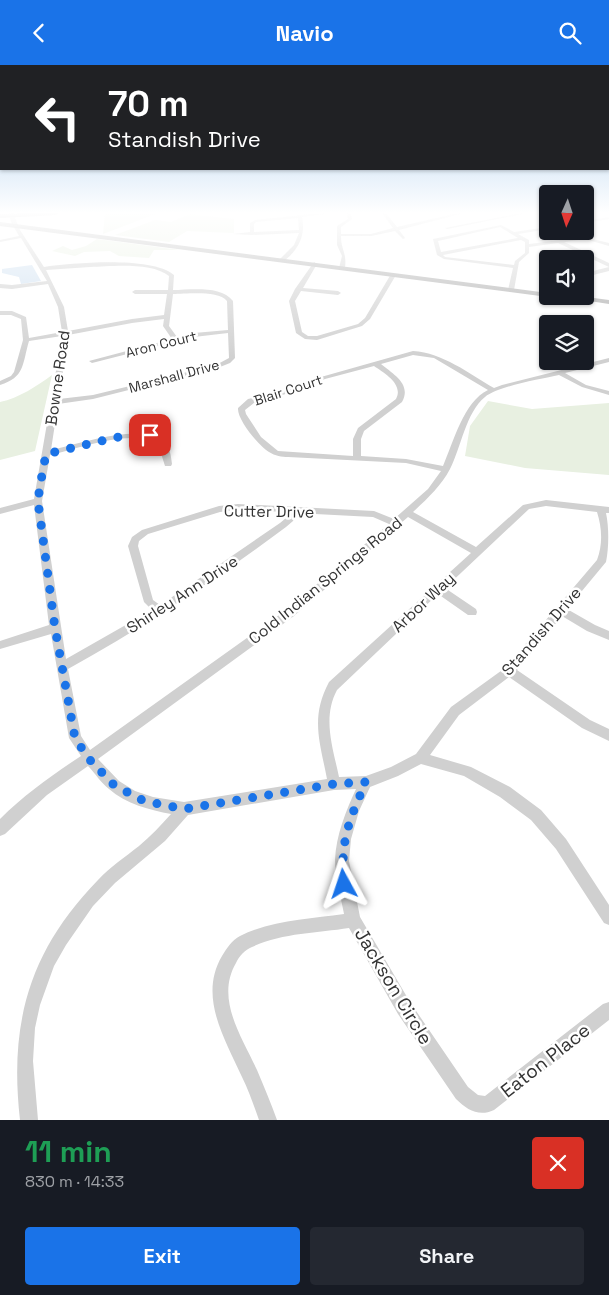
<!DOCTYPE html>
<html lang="en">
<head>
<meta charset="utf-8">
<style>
	:root { --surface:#171b24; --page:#242831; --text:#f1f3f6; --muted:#9ea1a6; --accent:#1a73e8 }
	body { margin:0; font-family:"Space Grotesk",sans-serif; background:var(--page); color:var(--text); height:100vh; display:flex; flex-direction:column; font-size:19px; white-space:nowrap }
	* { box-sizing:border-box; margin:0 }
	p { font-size:16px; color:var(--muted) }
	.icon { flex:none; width:28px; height:28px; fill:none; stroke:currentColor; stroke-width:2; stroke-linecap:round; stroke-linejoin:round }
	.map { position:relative; height:1055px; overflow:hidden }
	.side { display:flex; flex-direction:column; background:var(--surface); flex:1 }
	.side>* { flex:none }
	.banner { position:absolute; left:0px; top:0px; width:610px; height:105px; box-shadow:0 1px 4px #0004; background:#202124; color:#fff; overflow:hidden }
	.needle { width:32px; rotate:183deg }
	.fabs { position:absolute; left:539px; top:120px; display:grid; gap:10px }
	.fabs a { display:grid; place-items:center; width:55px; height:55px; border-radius:5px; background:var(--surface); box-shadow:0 1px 4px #0004; font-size:25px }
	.pin { position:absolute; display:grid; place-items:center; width:42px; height:42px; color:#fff; margin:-21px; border-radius:10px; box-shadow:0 2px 8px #0006 }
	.me { position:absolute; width:55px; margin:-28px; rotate:355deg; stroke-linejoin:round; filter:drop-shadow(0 0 4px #0008) }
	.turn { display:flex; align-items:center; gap:18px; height:105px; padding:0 25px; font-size:22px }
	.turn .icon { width:65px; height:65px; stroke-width:2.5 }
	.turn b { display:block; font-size:35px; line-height:42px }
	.round { display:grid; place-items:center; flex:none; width:52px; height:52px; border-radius:5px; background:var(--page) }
	.summary { display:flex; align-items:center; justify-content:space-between; height:85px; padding:0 25px }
	h1 { font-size:30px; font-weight:700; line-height:38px; color:#1e9e55 }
	.button { display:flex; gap:10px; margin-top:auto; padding:10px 25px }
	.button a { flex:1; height:58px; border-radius:5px; background:var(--accent); color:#fff; font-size:20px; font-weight:700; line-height:58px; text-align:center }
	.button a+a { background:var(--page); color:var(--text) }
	header { display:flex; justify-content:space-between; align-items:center; height:65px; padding:0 25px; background:var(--accent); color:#fff; font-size:22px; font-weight:700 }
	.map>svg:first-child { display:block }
	.green { fill:#e8f0e1 }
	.water { fill:#cddff0 }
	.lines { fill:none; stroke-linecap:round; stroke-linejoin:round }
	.minor { fill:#d0d0d0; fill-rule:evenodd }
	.major { fill:#ababab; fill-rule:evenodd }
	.highway { fill:#9a9a9a; fill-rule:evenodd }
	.route { stroke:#1a73e8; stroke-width:9; stroke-dasharray:0 16.2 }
	.labels { text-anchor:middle; stroke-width:5; stroke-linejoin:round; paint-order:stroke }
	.far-street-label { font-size:14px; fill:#333; stroke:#fff }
	.street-label { font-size:16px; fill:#333; stroke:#fff }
	.near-street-label { font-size:19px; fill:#333; stroke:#fff }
</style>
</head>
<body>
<header><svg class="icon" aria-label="back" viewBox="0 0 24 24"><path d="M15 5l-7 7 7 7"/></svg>Navio<svg class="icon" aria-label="search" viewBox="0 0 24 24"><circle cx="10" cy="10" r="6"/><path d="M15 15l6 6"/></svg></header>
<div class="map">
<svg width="609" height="1055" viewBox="0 0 609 1055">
	<rect width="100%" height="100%" fill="#fff"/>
	<path class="green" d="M105,148H158L103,169Z
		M190,149L234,154V168L187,166L169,177L115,170L155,155L171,157Z
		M97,174L180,185H154L149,193L119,191L110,186L84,187L75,191L52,186L63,181L72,185L86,181Z
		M52,310L35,386L0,395V337C19,333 37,321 52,310Z
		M488,336L532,344L609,338V410L525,403L465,391L470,361Z"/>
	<path class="water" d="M32,200L41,216L21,219L19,212L2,208V204Z"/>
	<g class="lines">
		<path class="minor" d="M9,148H13L20,165L44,202C74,198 151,191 174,210L173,225C190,225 221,220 233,236L235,293L230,298L220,302L93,334L58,339L51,385C75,380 146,356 165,377C170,383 171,391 172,399L171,401H165L158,379C131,363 79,384 50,390L42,436L66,594L152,545L144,537L128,481L132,472L142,465L219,441L238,439L374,446L394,454L428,424L441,406L406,398L288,392C282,392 275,391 269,387C259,381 237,355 238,343L248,334L285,326L321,312L413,286C443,288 468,308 494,323L502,320L609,293V297L565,308L586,320L609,326V330L582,322L559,310C541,314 498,321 485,332C466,347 461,383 450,404C441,421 427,434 413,447L476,482L523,440L546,435L609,442V448H606C609,462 609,482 606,497L567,544L595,560L609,566V575L587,566L562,551L517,605L590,655L609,664V676L582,663L509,612L459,650L430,690L471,702L510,722L541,745L566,774L609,840V860L604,858L556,784L531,755L500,732L464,711L421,699L398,711L370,722L359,746L351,774L349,796L360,852L410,937L468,1022L478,1030L485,1031L603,939L609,937V955L494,1045C479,1052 467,1045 456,1034L398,949L349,863C318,868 281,868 252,882C245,885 239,891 236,898C215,934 242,972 257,1005C264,1022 271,1038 277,1055H259C254,1041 249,1026 242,1012C225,974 198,932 222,891C227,883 232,875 240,871C272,855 310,854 344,849C341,832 335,813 335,795C336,770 346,746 356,724L334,725L188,750L165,776L115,818L93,841L66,880L54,901L40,940L35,963L33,996L38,1055H20C9,958 29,886 98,815C110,802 125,792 139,781C151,771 161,760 171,749C150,745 126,739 109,724C101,718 95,708 88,701L47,730L5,769L0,771V754C24,730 52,710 81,691L69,673L51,569L0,584V576L49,560L34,440L0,449V443L34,434L62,271L29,276C22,300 25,312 0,320V316L11,311L14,307L23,275L21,254L11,250H0V246H12L26,252L29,273L62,267L58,242L48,219L12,224L0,223V219L12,220L47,216L21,173L0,177V175L19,171L11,157ZM90,202C112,201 152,197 169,211L168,225H135L132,227L135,229H167L164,250L132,254L68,266L64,242L46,205ZM173,229C187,229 218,225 227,236L228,265L194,268L177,272L169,261ZM164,254L163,261L172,274L89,296L92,298L194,272L228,268L229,293L216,300L93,330L59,334L68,270L132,258ZM413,290L434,293L488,325C464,336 453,378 443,401L406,394L361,391V374L364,366L402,337C412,319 393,309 381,299ZM374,301C384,308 404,319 396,334L358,363L353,374V391L278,386L261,372L246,349L245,345L254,338L289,328L325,314ZM546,441L597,447C602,463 603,479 597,495L505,603L451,642L416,689L391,702L366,711L339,712C333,683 322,653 337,625L438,529L468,550H476L477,547L476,544L445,523L529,444ZM238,445L288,447L286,453L280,458L172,532L160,540L153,535L138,481L139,476L148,469L220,447ZM296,448L373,452L389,459L286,545L90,685L81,671L68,604C144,562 216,514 286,462L293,456ZM408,452L471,488L329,617C310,653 320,677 327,714L184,737L153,732L135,726L119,716L98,694L294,551Z
			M321,148H332L302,152C306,169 299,186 282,197L279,195L294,180L299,168L252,170L233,169L250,167V158L255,155ZM298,153L299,165L254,167V159L256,157Z
			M347,148H351L352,154L341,162V169H371L393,163L382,148H386L397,162L458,148H464L399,165L405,173L403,174L395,166L371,171H341C341,185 347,188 345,203L342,205L339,203L342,191L337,180V161L348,154Z
			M521,148H528L447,164L445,163Z
			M609,152V154L585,158V156Z
			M501,160L514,167L548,162V164L518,169L529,175V179L585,172L609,178V181L585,174L564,177L609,198V202L558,178L529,182V188L519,197L514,225L511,227L508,225L513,203L444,194L437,190L433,174ZM500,162L518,173L441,187L438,176ZM521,175L525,177V188L515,196L514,200L445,192L443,190Z
			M314,197L317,199L303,223L338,226L341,228L338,230L301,226L295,236L302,267L308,271H317L358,259L365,253L391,209L396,210L370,254L362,261L317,275L305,274L296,268L289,236L295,224Z
			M609,202V206L585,212V208Z"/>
		<path class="major" d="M0,157L548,228V231H551L548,232L0,161Z
			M557,231H579L609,235V239Z"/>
		<path class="highway" d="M25,148H59L56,150L0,153V149Z"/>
	</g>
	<linearGradient id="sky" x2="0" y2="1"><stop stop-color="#9dc5eb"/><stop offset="0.5" stop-color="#fff"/><stop offset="1" stop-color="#fff" stop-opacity="0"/></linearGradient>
	<rect width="609" height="295" fill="url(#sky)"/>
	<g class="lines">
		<path class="route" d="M150,370H127L46,389L39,426V444L55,563L75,673L89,694L114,720L144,736L184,744L334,719L366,717C349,755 340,776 344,819"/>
	</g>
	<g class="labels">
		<g class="far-street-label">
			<text transform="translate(161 279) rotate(-14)" y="5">Aron Court</text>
			<text transform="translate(174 311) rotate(-15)" y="5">Marshall Drive</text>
			<text transform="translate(288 325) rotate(-18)" y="5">Blair Court</text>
		</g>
		<g class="street-label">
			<text transform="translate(57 313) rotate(-82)" y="6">Bowne Road</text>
			<text transform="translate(269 446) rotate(1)" y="6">Cutter Drive</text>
			<text transform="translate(325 515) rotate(-39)" y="6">Cold Indian Springs Road</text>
			<text transform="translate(182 529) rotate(-33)" y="6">Shirley Ann Drive</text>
			<text transform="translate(423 537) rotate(-43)" y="6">Arbor Way</text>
			<text transform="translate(541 566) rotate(-49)" y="6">Standish Drive</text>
		</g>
		<g class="near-street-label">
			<text transform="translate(394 921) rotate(59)" y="7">Jackson Circle</text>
			<text transform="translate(545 995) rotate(-38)" y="7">Eaton Place</text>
		</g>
	</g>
</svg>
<div class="fabs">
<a><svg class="needle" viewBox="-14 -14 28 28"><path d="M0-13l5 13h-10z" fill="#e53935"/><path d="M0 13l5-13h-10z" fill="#9ea1a6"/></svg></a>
<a><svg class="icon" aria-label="sound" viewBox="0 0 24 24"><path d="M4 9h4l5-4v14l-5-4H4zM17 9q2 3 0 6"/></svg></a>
<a><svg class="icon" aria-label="layers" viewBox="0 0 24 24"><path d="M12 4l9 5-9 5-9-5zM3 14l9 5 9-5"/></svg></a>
</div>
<div class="pin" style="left:150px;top:370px;background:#d93025"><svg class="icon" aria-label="arrive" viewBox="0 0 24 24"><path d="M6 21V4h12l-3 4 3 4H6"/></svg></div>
<svg class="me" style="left:344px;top:819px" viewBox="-20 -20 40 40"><path d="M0-17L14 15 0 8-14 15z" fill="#1a73e8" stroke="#fff" stroke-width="4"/></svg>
<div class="banner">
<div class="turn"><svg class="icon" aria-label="left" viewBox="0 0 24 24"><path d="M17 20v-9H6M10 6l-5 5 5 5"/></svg><div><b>70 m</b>Standish Drive</div></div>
</div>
</div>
<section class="side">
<div class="summary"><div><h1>11 min</h1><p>830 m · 14:33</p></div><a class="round" style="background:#d93025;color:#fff"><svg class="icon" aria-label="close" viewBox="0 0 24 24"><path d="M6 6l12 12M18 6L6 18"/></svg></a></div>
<div class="button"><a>Exit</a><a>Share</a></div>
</section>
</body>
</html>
